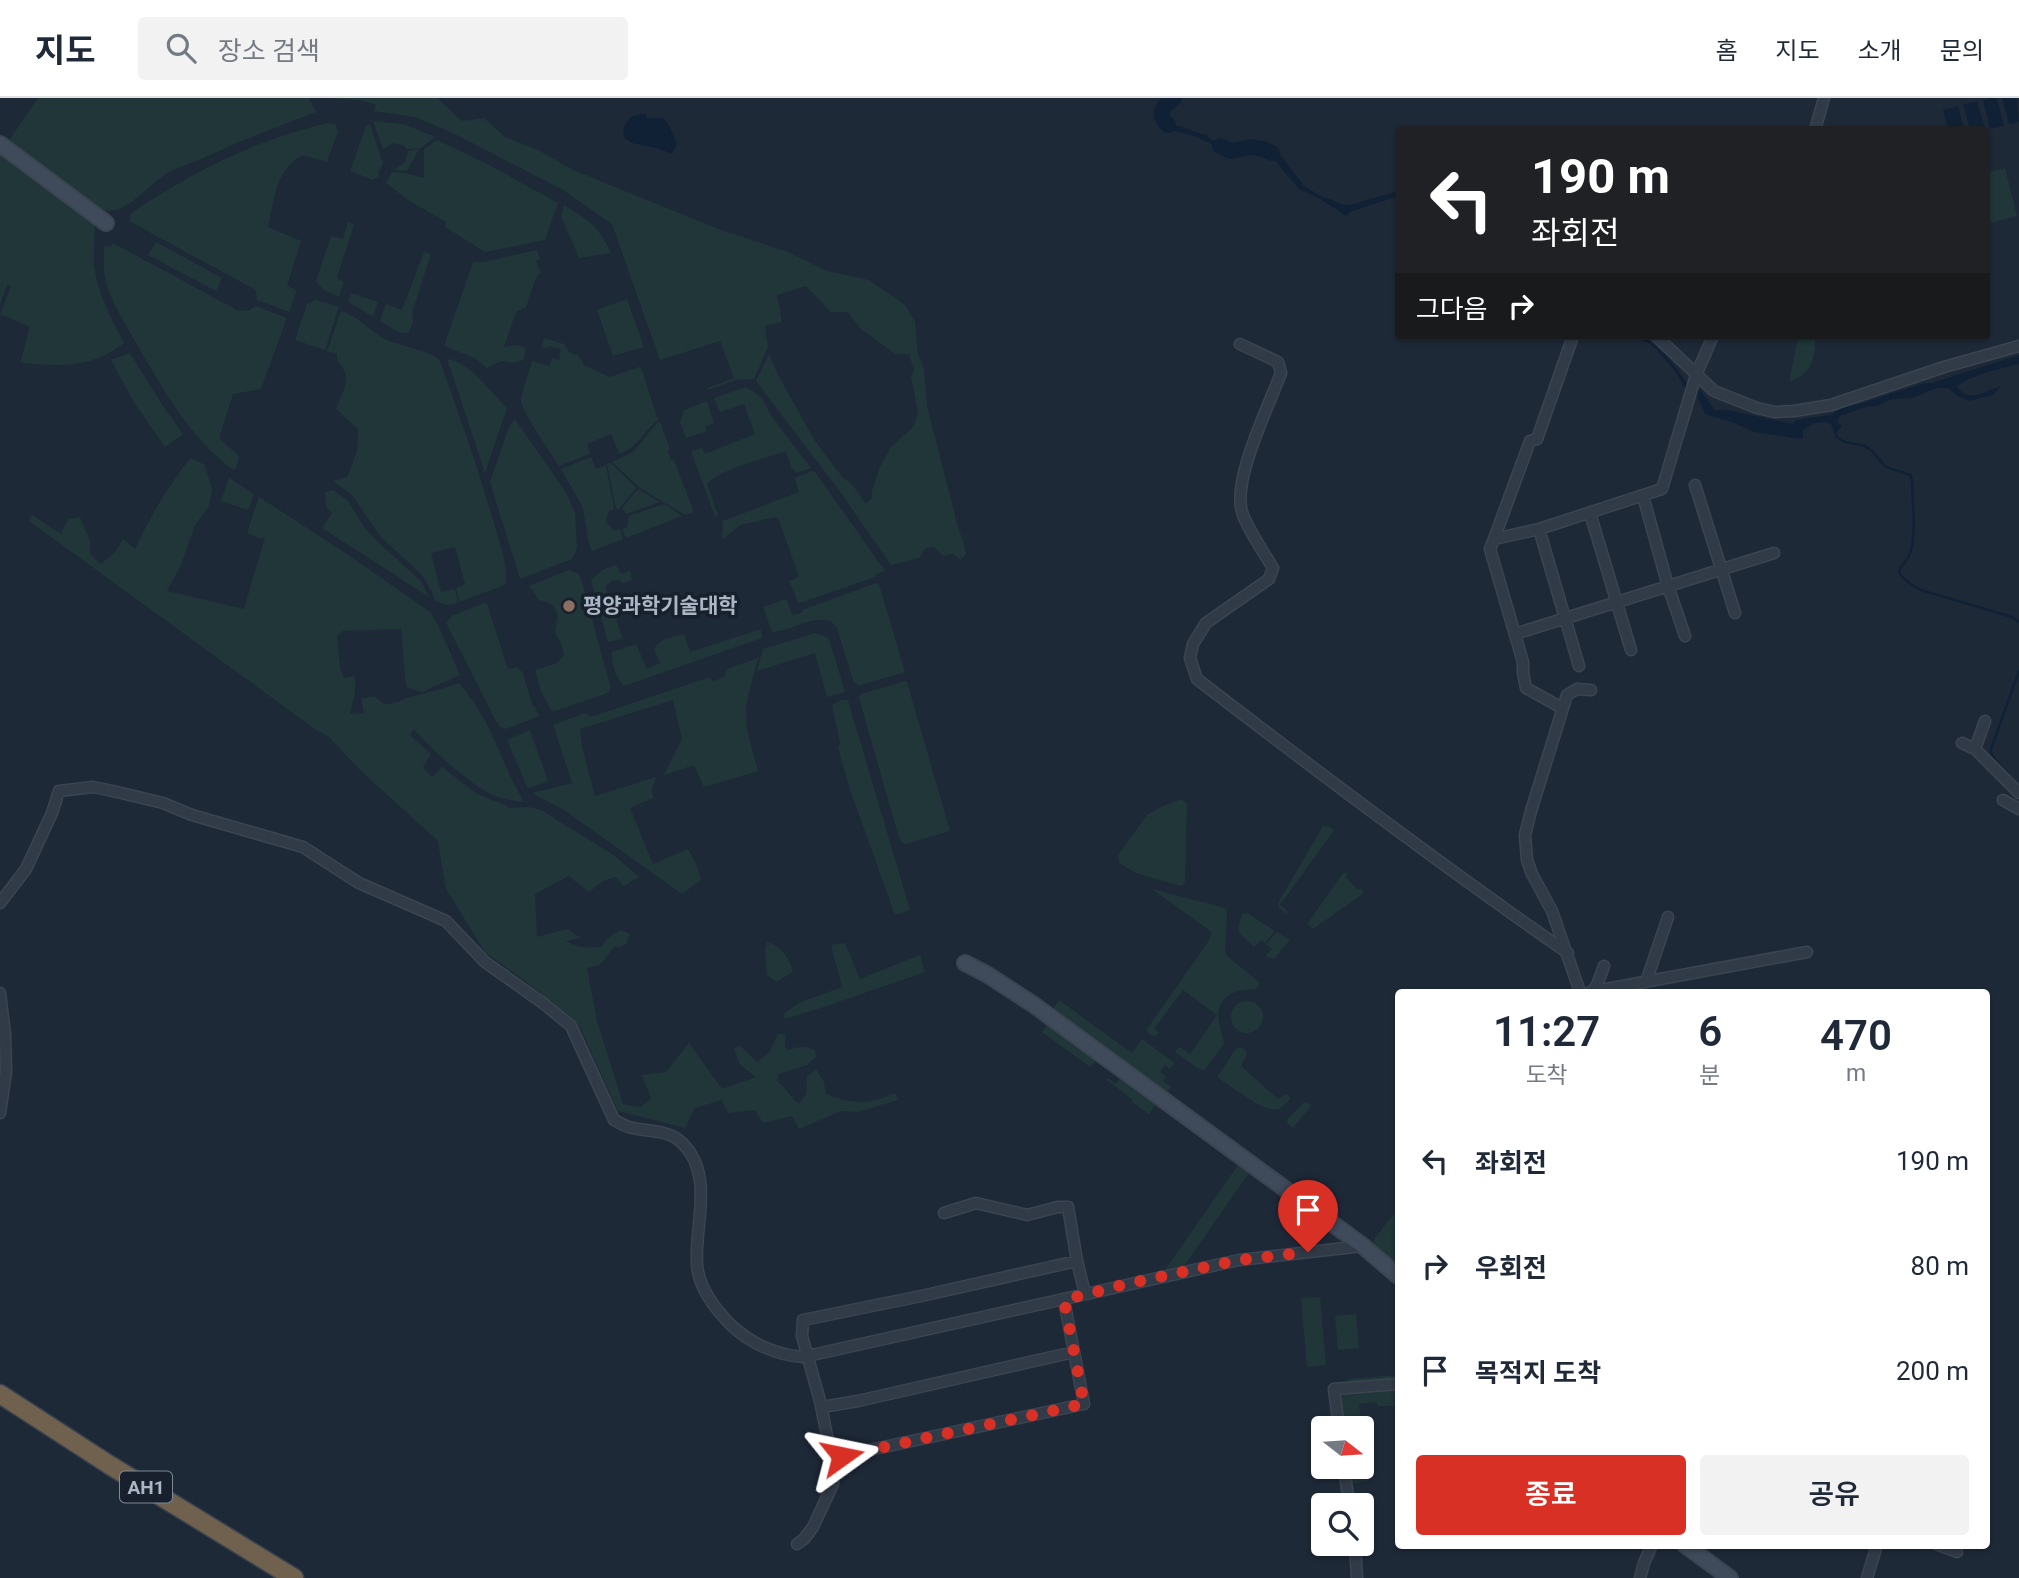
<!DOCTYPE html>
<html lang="ko">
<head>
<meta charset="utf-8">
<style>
	:root { --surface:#fff; --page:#f2f2f3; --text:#1f2937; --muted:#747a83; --line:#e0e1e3; --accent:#d93025 }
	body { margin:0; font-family:Roboto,"Noto Sans KR",sans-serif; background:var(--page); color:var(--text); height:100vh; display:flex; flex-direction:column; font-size:26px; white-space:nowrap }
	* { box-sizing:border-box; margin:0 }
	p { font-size:23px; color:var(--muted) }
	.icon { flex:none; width:38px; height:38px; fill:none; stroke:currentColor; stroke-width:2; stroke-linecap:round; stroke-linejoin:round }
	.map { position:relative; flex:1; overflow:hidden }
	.drawer { position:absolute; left:1395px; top:891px; width:595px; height:560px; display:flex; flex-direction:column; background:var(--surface); border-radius:7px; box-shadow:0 2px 5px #0004 }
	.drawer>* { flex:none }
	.banner { position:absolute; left:1395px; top:28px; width:595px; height:214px; border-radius:7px; box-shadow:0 2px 5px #0004; background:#202124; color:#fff; overflow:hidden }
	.needle { width:46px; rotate:107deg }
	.controls { position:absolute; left:1311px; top:1318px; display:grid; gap:14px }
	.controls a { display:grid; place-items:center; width:63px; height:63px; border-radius:7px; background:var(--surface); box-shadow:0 2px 5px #0004; font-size:35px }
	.pin { position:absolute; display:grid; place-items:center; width:60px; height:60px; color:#fff; margin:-72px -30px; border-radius:50% 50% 50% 0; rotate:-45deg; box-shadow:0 0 7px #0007 }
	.pin .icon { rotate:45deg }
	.me { position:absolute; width:77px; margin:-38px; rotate:78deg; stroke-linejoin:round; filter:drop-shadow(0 0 5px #0008) }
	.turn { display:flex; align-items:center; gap:24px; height:147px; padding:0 21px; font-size:32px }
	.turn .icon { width:91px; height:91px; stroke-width:2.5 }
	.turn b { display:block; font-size:49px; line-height:60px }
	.then { display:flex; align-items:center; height:66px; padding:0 21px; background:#0003; gap:14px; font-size:26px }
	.eta { display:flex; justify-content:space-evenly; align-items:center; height:119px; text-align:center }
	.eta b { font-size:42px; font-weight:600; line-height:49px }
	.action { display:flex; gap:14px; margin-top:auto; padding:14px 21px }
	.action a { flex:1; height:80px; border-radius:7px; background:var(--accent); color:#fff; font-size:28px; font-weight:600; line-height:80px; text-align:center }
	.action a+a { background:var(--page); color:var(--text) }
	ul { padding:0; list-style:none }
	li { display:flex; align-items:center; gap:21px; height:105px; padding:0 21px }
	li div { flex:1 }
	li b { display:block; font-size:26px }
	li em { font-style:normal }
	header { display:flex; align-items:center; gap:42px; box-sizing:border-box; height:98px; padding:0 35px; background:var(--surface); border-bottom:2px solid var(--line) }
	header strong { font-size:33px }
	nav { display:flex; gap:38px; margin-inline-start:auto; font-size:24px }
	.search { width:490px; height:63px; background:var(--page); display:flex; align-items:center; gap:18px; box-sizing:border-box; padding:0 24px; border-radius:7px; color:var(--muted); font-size:26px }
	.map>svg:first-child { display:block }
	.green { fill:#203639 }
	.water { fill:#112135 }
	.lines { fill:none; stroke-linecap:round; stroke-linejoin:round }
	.stream { stroke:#112135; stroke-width:2.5 }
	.river { stroke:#112135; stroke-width:16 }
	.street-casing { stroke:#3b4451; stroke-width:13 }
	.secondary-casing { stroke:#3b4451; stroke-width:18 }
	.highway-casing { stroke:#39434f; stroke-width:21 }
	.street { stroke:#313b48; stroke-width:10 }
	.secondary { stroke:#3f4a5b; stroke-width:14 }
	.highway { stroke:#6f614e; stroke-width:18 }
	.route { stroke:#d93025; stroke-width:12; stroke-dasharray:0 21.6 }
	.education-dot { fill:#8d6e63; stroke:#17202c; stroke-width:2.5 }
	.labels { text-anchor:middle; stroke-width:7; stroke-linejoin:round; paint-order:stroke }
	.shield { fill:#17202c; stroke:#7f8997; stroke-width:2 }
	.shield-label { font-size:19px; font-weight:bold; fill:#abb6c5 }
	.poi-label { font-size:21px; font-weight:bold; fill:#abb6c5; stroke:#17202c; text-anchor:start }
</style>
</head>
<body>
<header>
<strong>지도</strong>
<div class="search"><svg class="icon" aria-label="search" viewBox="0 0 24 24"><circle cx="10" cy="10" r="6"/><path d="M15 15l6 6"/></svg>장소 검색</div>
<nav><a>홈</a><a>지도</a><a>소개</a><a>문의</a></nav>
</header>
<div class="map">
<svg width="2019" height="1480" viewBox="0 0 2019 1480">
	<rect width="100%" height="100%" fill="#1e2938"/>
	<path class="green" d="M38,0H309L316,14C277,29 239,43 201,61C188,66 173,71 162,79C144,91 126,117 102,112L8,44Z
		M333,0H437L462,23L484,20L505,39L538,52L573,72L721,132L788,154L827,173L869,182L905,207L915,224L918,257L924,271L927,308L954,413C956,429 964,440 966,456L961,462L953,456L943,458L934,449L925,450L919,460L891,467L838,391L756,283L769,256L778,277L815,343L843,380L851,385L866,406L872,400V393L879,371L890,350L914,328L918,314L911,279L914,272L909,256H895L860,230L848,214H831L806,188L777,197L782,224L765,228L768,249L754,281L736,282L708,292L707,290L734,280L720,243L660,262L612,126L563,92L457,37L415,19L374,13L376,7C360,0 349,3 333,0Z
		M373,23L404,26L435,39L421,50L407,51L403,47L393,45L383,51Z
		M328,25L335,26L338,33L327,64L303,57C276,69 274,103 268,129L301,143L287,188L297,192L289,214L257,202L256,193L252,190L129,123L131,121L130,116C190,75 257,41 328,25Z
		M370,26L383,65L378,75L379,78L373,82L350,73L366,28Z
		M437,42L489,67L558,105L545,142L485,154L445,129L446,124L408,102L386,85L392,74L405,75L424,80V51Z
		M419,51L407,73L393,72L405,64L408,53Z
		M0,55L95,126C95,139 93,153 94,166C97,195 111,220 124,245C91,271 60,268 20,265L30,229L0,216L11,188L7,187L0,207Z
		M2005,70L2017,118L1986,126V75Z
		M564,107C589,123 598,127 611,155L579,160L561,118Z
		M348,124L354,127L337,179L338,181L344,184L339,199L324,192L316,183L331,138L343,141Z
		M156,144L222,180L216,193L148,157Z
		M113,145L237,212L248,213L256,208L287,220L261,291L233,296L220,337V341L239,358L236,370L233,372C189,338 165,295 138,248C126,228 113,207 106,185C103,174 104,163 104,152L105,148L111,149Z
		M537,152L540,160L536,163L541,175L537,177L526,209L516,214L504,249L517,247L525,249L526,255L523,262L515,265L501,263L487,270L475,260L444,248L473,164H483Z
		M424,154L431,156L412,215L413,225L408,235L398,234L380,223L386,206L402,212Z
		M351,195L378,204L373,219L348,204Z
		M627,201L644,249L613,258L597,212Z
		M316,202L339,209L325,252L295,242L307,206Z
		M341,213C358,218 371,234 387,242C404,249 423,251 439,261C459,316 479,372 495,429C500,447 509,467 505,487L459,504L456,490L465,486L455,449L431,455L441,494L455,491L458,505L447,507L435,503L432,494L422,477L381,439L352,397L333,383L347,379L357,354L358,331L336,311C344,291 353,280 337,262V256L327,253Z
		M1797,238H1815C1816,261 1811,275 1790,284C1791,267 1797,256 1797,238Z
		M544,240L564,246L569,254L579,258L584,267L610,279L639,269L642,272L658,322C642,334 640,348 619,356L611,336L587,346L590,356L559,368C551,355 520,312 521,301C523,288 529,275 532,263L549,268L552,260L559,262L561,251L548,248L547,251L542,249Z
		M130,255L163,308L183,336L165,349L135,306L111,262Z
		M447,261C471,264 490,294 507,310L485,375Z
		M746,289L761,299L772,319L811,370L795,375L794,371L792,372L786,353C766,360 719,371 707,386L718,417L715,419L691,353L702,350L705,356L755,336L744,306L720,314L714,300Z
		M707,303L714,325L705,328L707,333L686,340L680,324L684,312Z
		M515,321L567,396L575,415L577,450L572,461L520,481L490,384L509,329Z
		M658,324H660L670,351L668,352L671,362H674L694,414L685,417L640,390L612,364L633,354Z
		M591,359L596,371L606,367L614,411L608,414L606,424L614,433L620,431L623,441L592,453L589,446L583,410L561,371Z
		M191,360L205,367L212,392L209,408L195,427L181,467L167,493L244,511L265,439L261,441L247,435L259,399L350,458L430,514L438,527L460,577L422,594L406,589L401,531L342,533L337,538C339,553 338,566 344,580L355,578V595L350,616L364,615L361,601L374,598L384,606C397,606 396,604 407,600C424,595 442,592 459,585C483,612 495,643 509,675C513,685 520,694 523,704C516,703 508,702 501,700C477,694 430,650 414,631L410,637L431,656L423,669L432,679L442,669L477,696L508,708V710L529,709L541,712L615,758L639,779L624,788L615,779L603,783L589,794L569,778L535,796L537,839L567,831L581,840L566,843C577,850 588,850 601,849L608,840L620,832L630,836L626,846L618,850L615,848L600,867L587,870L597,923L623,1006L640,1009L651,1001L642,977L666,974L689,945L722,991L756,979L740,967L734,951L739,947L757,964L769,955L778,936H785V949L789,952C799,948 805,948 815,952L816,959L807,967L779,976L777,983C786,990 790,999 799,1006L806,996L807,979L816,971L824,984L826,996C854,1007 868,1007 895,995L898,1002L858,1014L841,1013L799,1031L792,1018L763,1025L755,1012L728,1015L722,1002L695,1010L685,1030L618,1013L579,927L533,889L485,854L446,791L438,743L362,674L329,639L315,631L29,423L32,417L61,436L68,421L80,419L90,443V456L101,466L116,453L123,441L135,451C151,418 167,388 191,360Z
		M611,365L636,390L620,410L616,411L607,366Z
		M811,373L815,374L885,473L875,476V479L800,505L798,504L789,483L799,479L779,422L776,419L740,427L722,442L723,423L799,394L795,380Z
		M229,380L254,396L248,412L221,403Z
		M638,391L660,404L626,416L622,410Z
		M333,392L348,403L364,429L378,444L421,483L429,499L322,430L332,415L326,409L325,394Z
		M664,406L682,418L626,440L622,431L627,429L629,418Z
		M616,467L621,476L630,473L632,482L623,485L619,482L612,483L605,488L623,541L608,544L591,482L602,472Z
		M569,472L579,476L583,487L610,587V593L605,596L552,614L541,593L535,572L557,565L564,557L561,545L555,535L558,517L553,507L539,502L529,488Z
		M876,485L879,486L905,574L861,587L854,585L837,530L831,523C806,518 796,532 772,534L763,509L786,501L793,518L803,514L802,512Z
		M484,505L487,506L508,571L518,569L520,573H522L533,609H535L539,618L506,631L500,629L496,623L446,525L452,518Z
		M761,531L762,540L624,588C616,579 611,567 612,554L636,546L647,571L660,565L654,551C660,540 672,539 684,536L690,554Z
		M815,535L827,539L830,544L845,594L827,599L815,555L757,573L763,551Z
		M758,560L746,607L747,632L758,673L704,689L694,667L664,677L682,641L673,602L580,631L582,648L595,698L656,679L652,692L653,700L630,710L653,766L688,751L697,768L701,782L682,796L564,712L532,695L572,685L553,627L585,615L591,619L710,579L713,584L725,578L727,571Z
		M905,583L907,584L950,733L906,746L902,745L899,740L859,600L861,596Z
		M842,602H848L910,812L895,817L849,689L838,650L840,645L832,607Z
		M530,632L548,683L530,690L527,689L507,642Z
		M1182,701L1187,706L1185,785L1181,788L1177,787L1136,775L1119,765L1118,757L1147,717L1163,708Z
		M1323,728L1330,729L1334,732L1280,807L1288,814L1287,816L1279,810L1278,805Z
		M1344,774L1347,777L1346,779L1358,792L1361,791L1364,795L1313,831L1307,826Z
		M1152,791L1225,810L1227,815L1225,851L1227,858L1259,884V887L1256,891C1236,891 1214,898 1219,924C1220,932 1224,938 1224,946L1204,972L1197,970L1175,954L1179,949L1190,956L1217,917L1183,892L1154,931L1160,935L1153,938L1148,935L1147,931L1206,847L1212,836L1209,832Z
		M1247,815L1275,833L1265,845L1261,842L1254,849L1241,837L1238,831L1242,816Z
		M1277,834L1290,842L1274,861L1265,858L1272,851L1266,846Z
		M767,844C781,848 790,861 793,874L776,884L767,877L765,851Z
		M845,845L860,881L920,857L925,874L830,907L785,921L783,916L799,905L842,889L831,847Z
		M1059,902L1132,955L1142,941L1175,965L1170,971L1165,967L1160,974L1166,978L1163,983L1171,989L1168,993L1163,994L1054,914V909Z
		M1231 919a16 16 0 1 1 32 0a16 16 0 1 1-32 0Z
		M1047,927L1096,962L1090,969L1042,934Z
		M1240,949L1245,951L1247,956L1241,968L1278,1001L1286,996L1291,1000C1287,1004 1283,1009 1278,1011C1264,1015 1231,988 1218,980V978L1235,952Z
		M1108,980L1115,986L1119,981L1155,1007L1149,1016L1132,1004L1133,1002L1107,982Z
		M1304,1004L1312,1007L1293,1030L1288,1026L1287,1022Z
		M1238,1067L1249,1075L1184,1168L1165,1172Z
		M1393,1117H1396C1397,1131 1403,1152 1395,1164L1372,1148L1375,1140Z
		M1320,1199L1326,1267L1307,1269L1301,1200Z
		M1356,1216L1359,1250L1338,1252L1335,1218Z
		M1398,1277V1284L1347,1286L1349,1281Z
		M1398,1289V1308H1378L1376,1304L1359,1306L1368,1383L1349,1386L1347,1369L1362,1368V1330H1343L1340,1305L1343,1296L1347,1294Z"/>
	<path class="water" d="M1173,0H1180L1177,6L1169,8C1165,15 1167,21 1172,26L1206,37L1215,44L1231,52L1255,49L1274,54L1282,59L1304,88L1319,97L1344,107H1350L1398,93V98L1350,114L1346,118L1322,102L1299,91L1272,59L1253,54L1241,57L1231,56L1197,39L1171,32L1162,21L1161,13L1165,7Z
		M1991,0H1997L2004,28L1990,31L1983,2Z
		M2002,0H2017L2019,24L2009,26Z
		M1977,3L1985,31H1970L1963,7Z
		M1958,8L1964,31H1948L1943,12Z
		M646,16L647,20H663L668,25L677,46L672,56L660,51L632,45L624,40C621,25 631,15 646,16Z
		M1633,238H1644L1668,259L1687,285L1701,293L1715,312H1728L1793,326L1796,322L1830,317L1844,309L1863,305L1924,285H1932L2019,257V266C2005,269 1965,279 1957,289C1971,306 1985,292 2001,288L1993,297L1970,303L1957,298L1948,290H1937L1912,300L1893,301L1876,308L1865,309L1840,318L1837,324L1842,328L1837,334H1834L1833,328L1827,324L1814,325L1803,332V340L1801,341L1754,334L1732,324L1705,316L1697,297L1685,290L1675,273L1656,251L1650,246Z"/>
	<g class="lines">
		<path class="stream" d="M1833,327L1837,339L1845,344L1865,348L1872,353L1886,369L1910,377L1912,382C1912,403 1917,435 1910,455C1908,463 1901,466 1899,474C1904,483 1912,487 1921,492L2012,519L2019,524
			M2019,573L1991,651L1992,658L2019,688"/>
		<path class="river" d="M1168,27C1155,14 1164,8 1174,0
			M1220,48L1231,53L1252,49L1262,51L1272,55"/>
		<g class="street-casing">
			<path id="street" d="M1815,32L1824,0
				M1656,238L1714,293L1757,310L1775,314L1794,313L1831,307L1944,269L2019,248
				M1240,246L1278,264L1281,275C1269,308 1230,385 1243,417C1250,435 1263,453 1273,470L1269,481L1206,525L1193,546L1190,560L1197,581C1319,675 1441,767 1568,855
				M1695,387L1735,515
				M1643,398L1668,488L1685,538
				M1590,415L1631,552
				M1539,431L1579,568
				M1494,441L1530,343L1537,341L1572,241
				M1515,536L1774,455
				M1562,610L1526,590L1523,575V564L1490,451L1494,441L1539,431L1662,391L1696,277L1713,238
				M1985,623L1975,651L2019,695
				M1962,645L1975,651
				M2003,702L2019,711
				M0,805L26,771L52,715L59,693L93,689L117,694L163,705L192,717L303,749L359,785L446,823L485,864L544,906L571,928L614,1022C619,1024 624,1028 629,1029C645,1034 666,1031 680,1043C716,1075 694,1127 697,1167C699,1190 715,1211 731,1227C751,1246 777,1257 803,1259L1239,1162L1363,1148
				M1646,884L1668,819
				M1580,894L1552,813L1532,776L1527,762L1525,737L1531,713L1567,597L1577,591L1591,592
				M1590,894L1807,854
				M1592,894L1597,887L1604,868
				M0,895L5,936L6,974L0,1015
				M944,1115L976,1105L1027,1117L1058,1109H1068L1077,1163L1085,1196
				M822,1309L858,1303L1074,1254
				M1339,1330L1334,1291L1398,1286
				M831,1357L842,1358L1084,1306L1064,1202
				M1344,1368L1349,1407
				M797,1446L804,1441L813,1429L833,1386L831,1357L820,1303L802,1238L803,1222L921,1198L1077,1163
				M1355,1446L1357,1480
				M1938,1447L1957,1454
				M1640,1480L1644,1465L1652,1447
				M1867,1480L1877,1447"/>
		</g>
		<g class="secondary-casing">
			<path id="secondary" d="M0,46L106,125
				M965,865L988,877L1034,907L1363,1148L1398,1178
				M1685,1447L1730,1480"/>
		</g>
		<g class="highway-casing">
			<path id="highway" d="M0,1296L108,1366L294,1480"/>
		</g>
		<use href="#street" class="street"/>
		<use href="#secondary" class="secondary"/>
		<use href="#highway" class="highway"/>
	</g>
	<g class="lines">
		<path class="route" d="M842,1358L1084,1306L1064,1202L1126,1186L1239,1162L1308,1154"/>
	</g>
	<circle class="education-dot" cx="569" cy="508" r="7"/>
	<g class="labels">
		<rect class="shield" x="120" y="1373.5" width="52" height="31" rx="5"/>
		<g class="shield-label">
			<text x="146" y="1396">AH1</text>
		</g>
		<g class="poi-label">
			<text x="583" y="515">평양과학기술대학</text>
		</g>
	</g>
</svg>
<div class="controls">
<a><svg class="needle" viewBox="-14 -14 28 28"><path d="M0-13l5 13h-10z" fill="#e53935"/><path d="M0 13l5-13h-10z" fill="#747a83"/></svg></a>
<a><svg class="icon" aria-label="search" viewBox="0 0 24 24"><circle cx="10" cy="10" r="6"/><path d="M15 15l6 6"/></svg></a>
</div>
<div class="pin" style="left:1308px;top:1154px;background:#d93025"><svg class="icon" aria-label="arrive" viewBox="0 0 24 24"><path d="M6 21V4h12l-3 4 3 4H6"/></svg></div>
<svg class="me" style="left:842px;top:1358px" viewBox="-20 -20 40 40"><path d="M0-17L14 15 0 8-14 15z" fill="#d93025" stroke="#fff" stroke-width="4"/></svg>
<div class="banner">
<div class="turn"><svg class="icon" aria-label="left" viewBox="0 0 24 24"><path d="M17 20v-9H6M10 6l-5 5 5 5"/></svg><div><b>190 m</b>좌회전</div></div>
<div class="then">그다음<svg class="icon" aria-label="right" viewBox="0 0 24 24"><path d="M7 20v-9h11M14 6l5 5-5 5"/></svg></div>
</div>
<section class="drawer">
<div class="eta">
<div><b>11:27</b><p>도착</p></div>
<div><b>6</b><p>분</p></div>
<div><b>470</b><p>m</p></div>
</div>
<ul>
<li><svg class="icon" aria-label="left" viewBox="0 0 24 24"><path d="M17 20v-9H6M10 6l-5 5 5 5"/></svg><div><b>좌회전</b></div><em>190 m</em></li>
<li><svg class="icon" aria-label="right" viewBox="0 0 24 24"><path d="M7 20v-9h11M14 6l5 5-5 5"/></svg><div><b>우회전</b></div><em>80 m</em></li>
<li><svg class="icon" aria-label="arrive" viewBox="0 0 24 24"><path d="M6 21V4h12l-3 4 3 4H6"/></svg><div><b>목적지 도착</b></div><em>200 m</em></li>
</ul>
<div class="action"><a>종료</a><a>공유</a></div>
</section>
</div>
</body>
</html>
